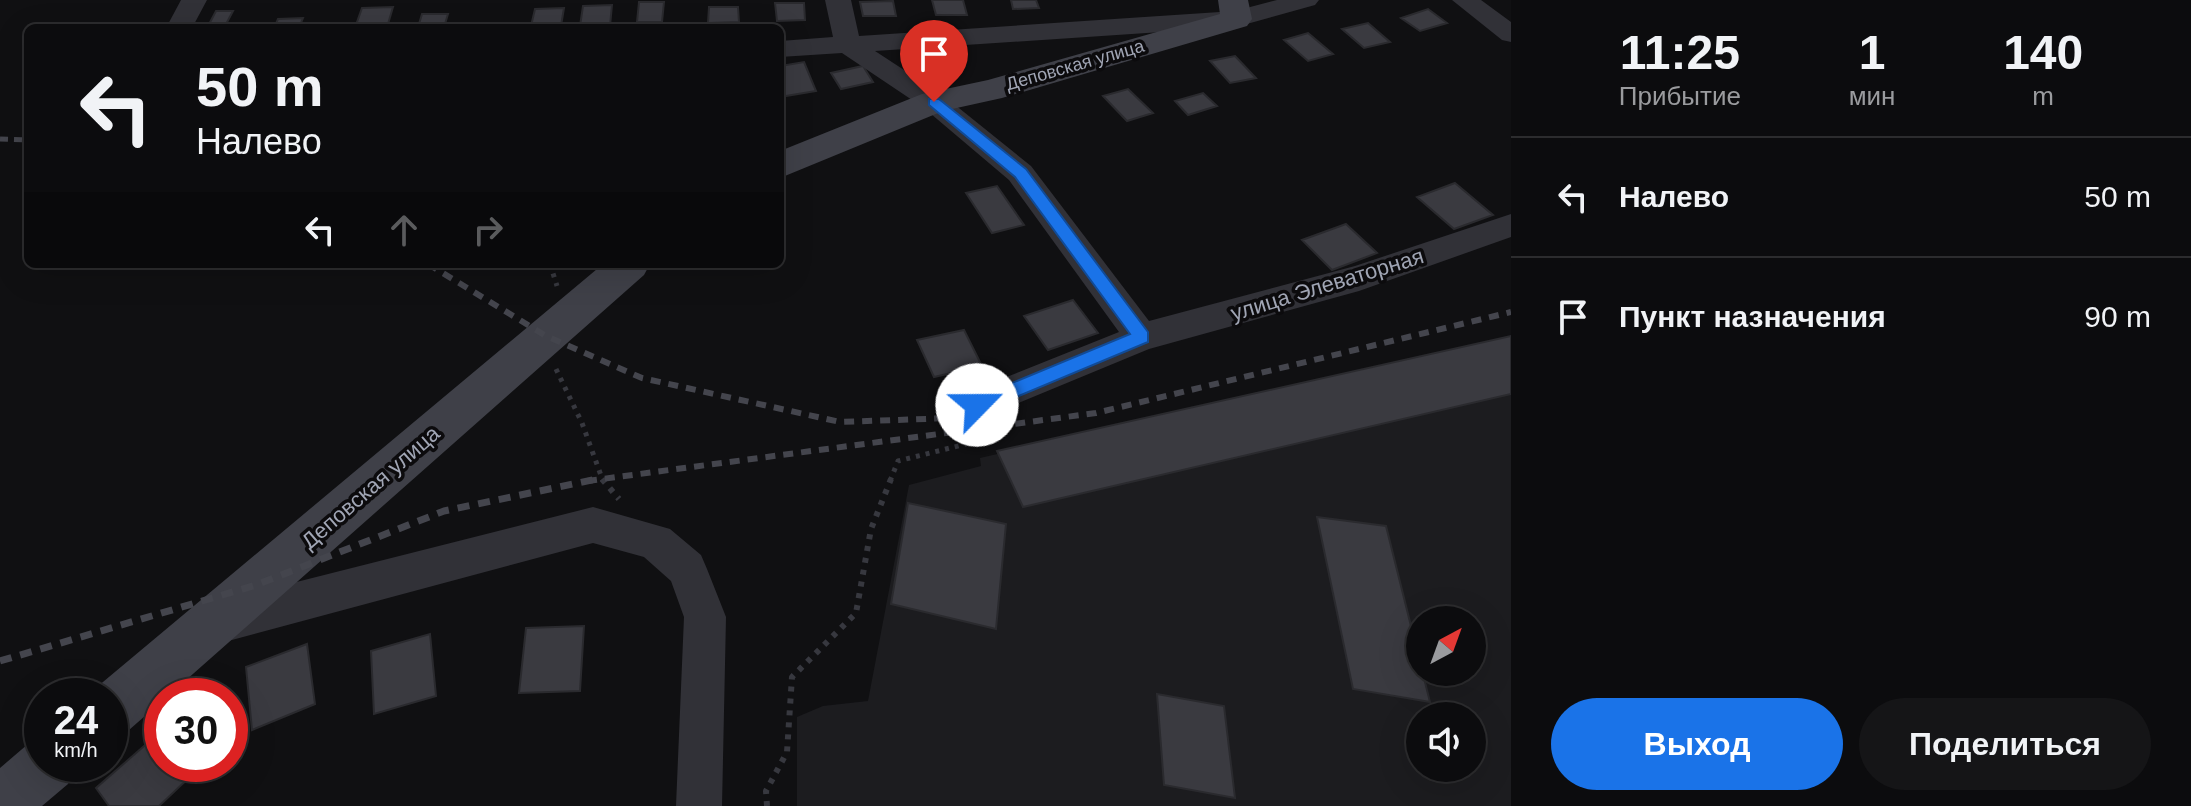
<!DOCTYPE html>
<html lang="ru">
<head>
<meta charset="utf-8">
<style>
	:root { --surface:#0c0c0e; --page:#151517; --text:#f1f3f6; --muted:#9a9b9e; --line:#2c2c2e; --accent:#1a73e8 }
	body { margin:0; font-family:Helvetica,sans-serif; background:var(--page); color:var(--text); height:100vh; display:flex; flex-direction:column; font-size:30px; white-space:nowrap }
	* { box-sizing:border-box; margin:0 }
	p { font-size:26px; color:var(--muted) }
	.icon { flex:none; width:44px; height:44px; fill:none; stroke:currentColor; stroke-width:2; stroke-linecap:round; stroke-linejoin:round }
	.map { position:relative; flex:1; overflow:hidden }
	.sheet { display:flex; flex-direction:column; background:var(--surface); width:680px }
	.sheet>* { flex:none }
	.guide { position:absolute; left:24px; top:24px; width:760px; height:244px; border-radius:12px; box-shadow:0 8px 32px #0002,0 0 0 2px var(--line); background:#0c0c0e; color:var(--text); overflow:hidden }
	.needle { width:52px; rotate:41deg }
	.buttons { position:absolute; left:1406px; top:606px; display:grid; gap:16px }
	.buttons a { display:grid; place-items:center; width:80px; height:80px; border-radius:50%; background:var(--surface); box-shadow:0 8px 32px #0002,0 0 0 2px var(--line); font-size:40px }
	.speed { position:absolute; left:24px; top:678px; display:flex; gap:16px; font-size:40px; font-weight:700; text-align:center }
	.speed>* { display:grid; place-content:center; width:104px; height:104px; border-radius:50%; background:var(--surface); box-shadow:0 8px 32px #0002,0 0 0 2px var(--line); line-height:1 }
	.speed small { font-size:20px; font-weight:400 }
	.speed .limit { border:12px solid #d22; background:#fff; color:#111 }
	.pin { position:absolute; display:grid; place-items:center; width:68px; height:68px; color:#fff; margin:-82px -34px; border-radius:50% 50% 50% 0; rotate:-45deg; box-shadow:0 0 8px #0007 }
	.pin .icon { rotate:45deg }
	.me { position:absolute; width:88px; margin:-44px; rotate:67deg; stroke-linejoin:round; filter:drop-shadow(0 0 6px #0008) }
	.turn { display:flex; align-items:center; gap:28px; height:168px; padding:0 40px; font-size:36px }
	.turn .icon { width:104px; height:104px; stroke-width:2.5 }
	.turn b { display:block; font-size:56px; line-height:68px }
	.lanes { display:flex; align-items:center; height:76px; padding:0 40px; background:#0003; justify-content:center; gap:40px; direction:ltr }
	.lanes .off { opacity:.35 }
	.eta { display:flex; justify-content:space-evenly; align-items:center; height:136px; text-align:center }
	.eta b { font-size:48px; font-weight:700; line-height:56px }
	.primary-button { display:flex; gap:16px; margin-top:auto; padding:16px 40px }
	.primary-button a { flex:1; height:92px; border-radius:48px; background:var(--accent); color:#fff; font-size:32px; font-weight:700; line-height:92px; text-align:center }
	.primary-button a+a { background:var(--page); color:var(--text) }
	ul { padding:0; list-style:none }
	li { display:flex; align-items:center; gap:24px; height:120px; padding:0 40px; border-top:2px solid var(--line) }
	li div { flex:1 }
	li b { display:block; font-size:30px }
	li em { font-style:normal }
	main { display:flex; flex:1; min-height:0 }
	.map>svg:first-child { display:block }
	.built { fill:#1c1c1f; fill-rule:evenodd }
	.building { fill:#3a3a40; stroke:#2a2a2e; stroke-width:2 }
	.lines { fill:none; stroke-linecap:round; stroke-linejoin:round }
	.path-far1 { stroke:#37383f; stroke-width:5; stroke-dasharray:4 6; stroke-linecap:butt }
	.path { stroke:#37383f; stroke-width:6; stroke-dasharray:5 7; stroke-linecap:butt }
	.street { fill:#313137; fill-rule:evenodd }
	.secondary { fill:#3f4048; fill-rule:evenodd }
	.rail-far2 { stroke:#44454d; stroke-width:5; stroke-dasharray:8 6; stroke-linecap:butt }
	.rail-far1 { stroke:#44454d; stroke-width:6; stroke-dasharray:10 8; stroke-linecap:butt }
	.rail { stroke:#44454d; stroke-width:7; stroke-dasharray:12 9; stroke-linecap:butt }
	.route { fill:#1a73e8; stroke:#114b97; stroke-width:2 }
	.labels { text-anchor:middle; stroke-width:7; stroke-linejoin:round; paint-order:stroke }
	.far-street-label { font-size:18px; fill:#a0a5b4; stroke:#0c0b0d }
	.street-label { font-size:22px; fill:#a0a5b4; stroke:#0c0b0d }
</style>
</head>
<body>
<main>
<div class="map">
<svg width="1511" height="806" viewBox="0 0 1511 806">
	<rect width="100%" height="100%" fill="#101012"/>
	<path class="built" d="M1511,336V806H797V717L823,706L868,701L909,485L981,466L980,458ZM1420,620H1472V672H1420ZM1420,716H1472V768H1420Z"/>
	<path class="building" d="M932,0H963L967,15H936Z
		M1011,0H1036L1039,8L1013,9Z
		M893,1L896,16H863L860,2Z
		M639,2H664L662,22H637Z
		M775,3H804L805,20L777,21Z
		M612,5L610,26H580L583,6Z
		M393,7L388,24L356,25L362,8Z
		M709,7H738L739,22L708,23Z
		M564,8L561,26H531L535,9Z
		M1428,9L1447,23L1420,31L1401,18Z
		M216,11H233L224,28H207Z
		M422,14H448L445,24H419Z
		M303,18L299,28H274L278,19Z
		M1368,23L1390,42L1364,48L1342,29Z
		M1308,33L1333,54L1308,61L1284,40Z
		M1235,56L1256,78L1230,83L1210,61Z
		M804,62L816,91L780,97V66Z
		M863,66L873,82L841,89L831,73Z
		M1128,89L1153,113L1127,121L1103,96Z
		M1203,93L1217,106L1188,115L1175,101Z
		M1455,183L1493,215L1454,229L1417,197Z
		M997,186L1024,225L992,233L966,193Z
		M1346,224L1377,253L1332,270L1302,240Z
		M1073,300L1098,333L1048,350L1024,316Z
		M964,330L982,366L934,377L917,340Z
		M1511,336V394L1023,507L997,451Z
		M908,503L1006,524L996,629L891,604Z
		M1317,517L1386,526L1430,702L1353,689Z
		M584,626L580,691L519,693L526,628Z
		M430,634L436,696L374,714L371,651Z
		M307,644L315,704L252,730L246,667Z
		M1157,694L1224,706L1235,798L1164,785Z
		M160,732L162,764H185L193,774L159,806H109L96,788Z"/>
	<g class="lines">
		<path class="path-far1" d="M550,264L557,286
			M556,369L582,423L603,481
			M890,481L898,461L970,443L972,434"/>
		<path class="path" d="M602,479L619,499
			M767,806L766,791L787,752L792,677L856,613L871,529L891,479"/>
		<path class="street" d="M181,0H207L192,28H166Z
			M825,0H851L859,36L1235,11L1277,0H1319L1315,5L1236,27L875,51L944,96L1031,166L1149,321L1355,266L1511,214V237L1359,291L1149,349L977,420L964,416L959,405L964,394L1119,332L1009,180L924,108L842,53L780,57V41L833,37Z
			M1452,0H1481L1511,22V42L1502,40Z
			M593,507L670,529L701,555L707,569L726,617L722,806H676L684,617L671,581L644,557L593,543L217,644L202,638L196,623L202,608L217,602Z"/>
		<path class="secondary" d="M1218,0H1248L1252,19L1247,26L1002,98L943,111L780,178V151L922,94L988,80L1220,14Z
			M603,264H650L644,275L168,696H162V701L129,730L110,738V696H89L91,692Z
			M42,739V764H76L68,784L42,806H0V768L28,744Z"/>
		<path class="rail-far2" d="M0,139L28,140"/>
		<path class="rail-far1" d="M428,264L546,336L642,378L840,422L978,417
			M587,481L1096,413L1511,312"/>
		<path class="rail" d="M0,661L256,585L444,511L597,479"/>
	</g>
	<path class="route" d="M929,99H939L1026,169L1148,332V342L983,411H971V400L1130,334L1015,177L929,105Z"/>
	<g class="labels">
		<g class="far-street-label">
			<text transform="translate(1075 65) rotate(-16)" y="6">Деповская улица</text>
		</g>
		<g class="street-label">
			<text transform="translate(1327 284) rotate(-17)" y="8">улица Элеваторная</text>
			<text transform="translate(370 487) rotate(-41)" y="8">Деповская улица</text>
		</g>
	</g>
</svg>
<div class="buttons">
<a><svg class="needle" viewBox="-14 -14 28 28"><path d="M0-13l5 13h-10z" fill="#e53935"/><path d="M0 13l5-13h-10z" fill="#9a9b9e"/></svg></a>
<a><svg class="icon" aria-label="sound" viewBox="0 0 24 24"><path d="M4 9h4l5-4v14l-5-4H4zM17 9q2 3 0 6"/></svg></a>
</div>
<div class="speed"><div>24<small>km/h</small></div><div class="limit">30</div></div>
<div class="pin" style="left:934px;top:102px;background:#d93025"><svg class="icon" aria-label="arrive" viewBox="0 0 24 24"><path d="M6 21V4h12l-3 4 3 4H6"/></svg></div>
<svg class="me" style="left:977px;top:405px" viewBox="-20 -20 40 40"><circle r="19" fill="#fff"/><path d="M0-13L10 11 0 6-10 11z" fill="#1a73e8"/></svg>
<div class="guide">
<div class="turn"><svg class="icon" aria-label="left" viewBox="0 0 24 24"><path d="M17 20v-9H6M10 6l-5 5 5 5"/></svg><div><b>50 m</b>Налево</div></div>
<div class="lanes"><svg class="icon" aria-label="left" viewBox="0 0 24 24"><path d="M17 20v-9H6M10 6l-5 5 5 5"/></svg><svg class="icon off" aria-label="ahead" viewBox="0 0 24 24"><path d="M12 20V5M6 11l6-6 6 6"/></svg><svg class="icon off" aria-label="right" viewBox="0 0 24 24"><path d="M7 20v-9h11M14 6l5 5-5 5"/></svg></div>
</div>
</div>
<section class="sheet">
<div class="eta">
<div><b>11:25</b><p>Прибытие</p></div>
<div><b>1</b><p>мин</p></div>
<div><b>140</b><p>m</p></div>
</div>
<ul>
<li><svg class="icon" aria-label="left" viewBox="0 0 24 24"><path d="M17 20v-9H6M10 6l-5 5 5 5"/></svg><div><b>Налево</b></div><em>50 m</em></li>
<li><svg class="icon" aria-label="arrive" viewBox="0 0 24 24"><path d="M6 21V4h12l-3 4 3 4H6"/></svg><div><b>Пункт назначения</b></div><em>90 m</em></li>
</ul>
<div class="primary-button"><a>Выход</a><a>Поделиться</a></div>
</section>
</main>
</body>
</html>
